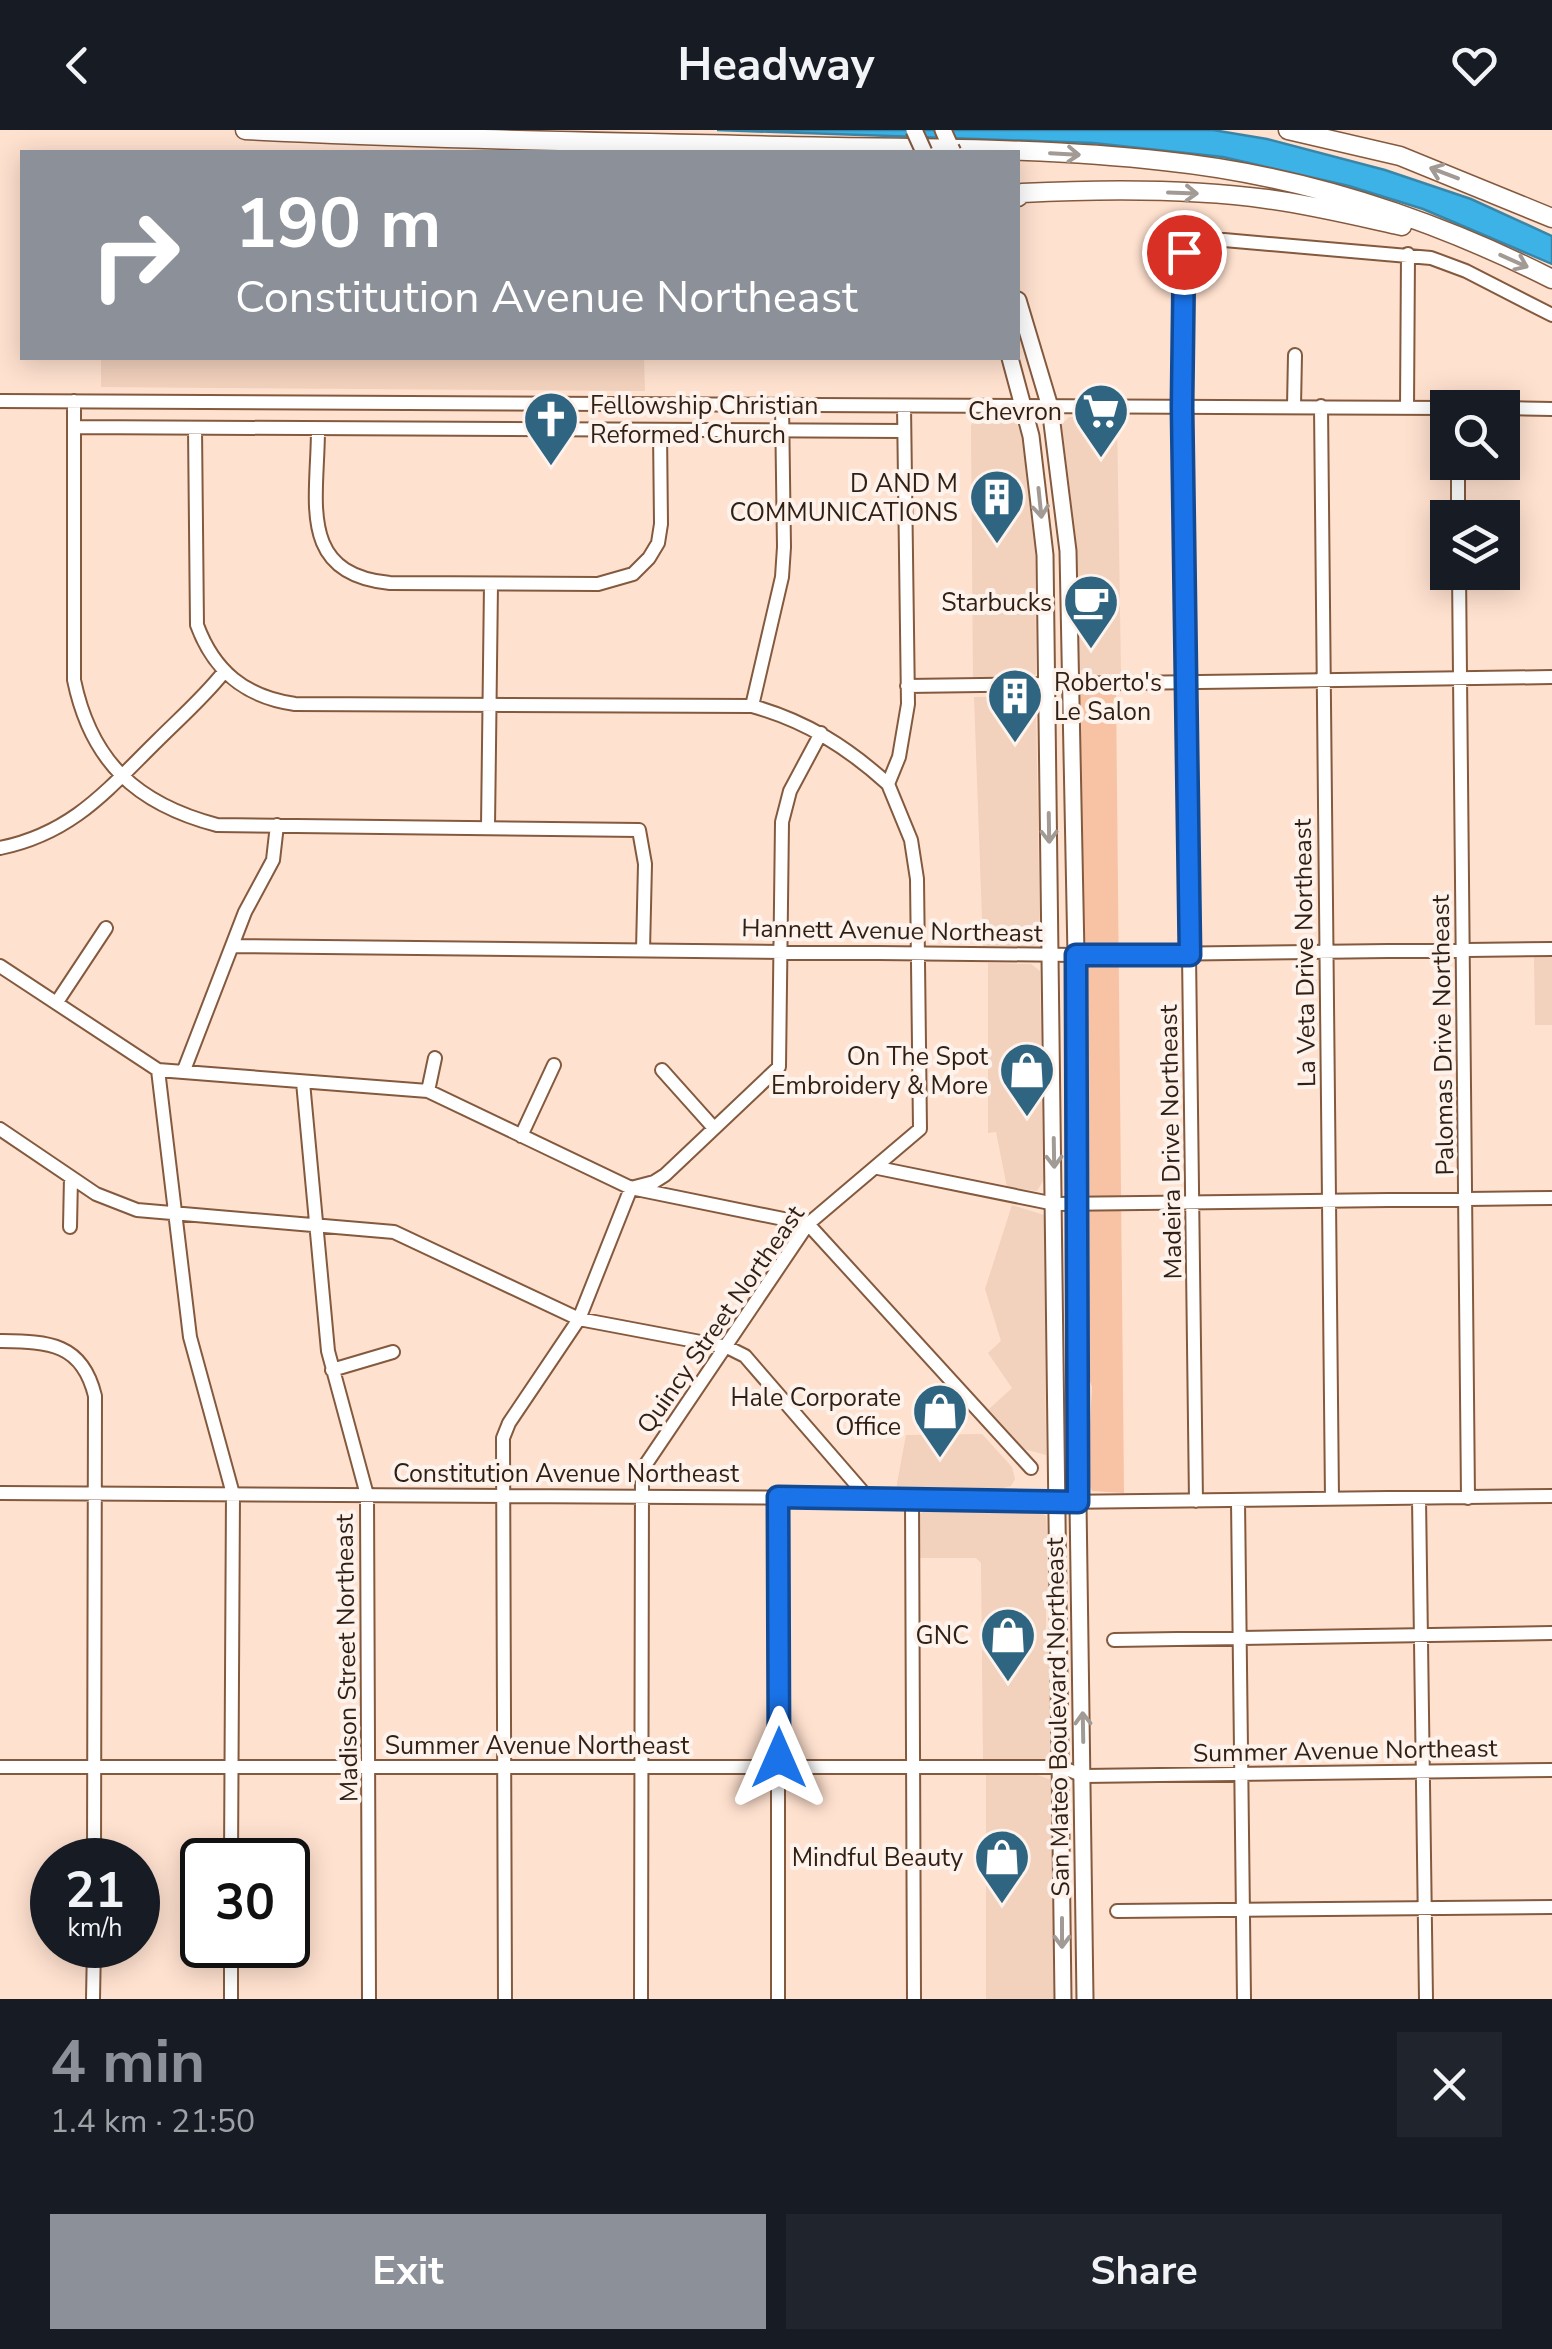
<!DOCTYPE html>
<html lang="en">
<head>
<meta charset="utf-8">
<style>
	:root { --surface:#171b24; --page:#20242c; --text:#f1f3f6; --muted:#9ea1a6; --accent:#8c9099 }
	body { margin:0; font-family:"Nunito Sans",sans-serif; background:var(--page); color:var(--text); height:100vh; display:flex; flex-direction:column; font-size:38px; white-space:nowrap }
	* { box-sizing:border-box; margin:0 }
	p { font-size:32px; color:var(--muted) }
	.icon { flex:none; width:55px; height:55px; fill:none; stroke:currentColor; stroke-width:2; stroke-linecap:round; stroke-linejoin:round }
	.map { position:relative; height:1869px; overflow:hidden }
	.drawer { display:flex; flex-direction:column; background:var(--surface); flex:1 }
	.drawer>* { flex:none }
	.top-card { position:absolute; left:20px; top:20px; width:1000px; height:210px; border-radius:0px; box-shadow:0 5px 25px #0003; background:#8c9099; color:#fff; overflow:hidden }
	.tools { position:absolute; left:1430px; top:260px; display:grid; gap:20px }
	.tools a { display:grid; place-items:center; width:90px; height:90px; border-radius:0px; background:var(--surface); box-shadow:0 5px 25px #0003; font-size:50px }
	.speed { position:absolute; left:30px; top:1708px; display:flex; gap:20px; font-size:50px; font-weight:700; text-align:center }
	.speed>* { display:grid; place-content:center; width:130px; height:130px; border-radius:50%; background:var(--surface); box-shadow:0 5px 25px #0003; line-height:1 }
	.speed small { font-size:25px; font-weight:400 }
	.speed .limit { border:5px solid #111; border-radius:15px; background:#fff; color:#111 }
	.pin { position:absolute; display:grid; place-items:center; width:85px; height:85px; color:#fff; margin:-42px; border:5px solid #fff; border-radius:50%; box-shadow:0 2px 10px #0007 }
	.me { position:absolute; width:110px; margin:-55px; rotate:0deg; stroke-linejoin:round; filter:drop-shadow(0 0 8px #0008) }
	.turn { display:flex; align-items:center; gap:35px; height:210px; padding:0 50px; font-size:45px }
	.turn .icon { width:130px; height:130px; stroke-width:2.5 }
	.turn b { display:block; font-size:70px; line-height:85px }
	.round { display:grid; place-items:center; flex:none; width:105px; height:105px; border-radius:0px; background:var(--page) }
	.headline { display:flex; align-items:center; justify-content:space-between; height:170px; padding:0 50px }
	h1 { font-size:60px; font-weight:700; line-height:75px; color:var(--accent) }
	.button { display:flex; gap:20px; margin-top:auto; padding:20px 50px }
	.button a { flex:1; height:115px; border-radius:0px; background:var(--accent); color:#fff; font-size:40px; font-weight:700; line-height:115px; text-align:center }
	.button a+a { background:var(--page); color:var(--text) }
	header { display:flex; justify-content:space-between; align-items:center; height:130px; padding:0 50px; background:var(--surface); font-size:45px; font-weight:700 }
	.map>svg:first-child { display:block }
	.built { fill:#f2d1bd }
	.green { fill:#f7c3a4 }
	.water { fill:#3cb2e7; stroke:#3986a8; stroke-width:2.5 }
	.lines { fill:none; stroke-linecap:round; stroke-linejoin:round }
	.minor-casing { stroke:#845a3f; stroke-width:16 }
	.major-casing { stroke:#845a3f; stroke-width:19 }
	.highway-casing { stroke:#845a3f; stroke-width:21 }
	.minor { stroke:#fff; stroke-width:12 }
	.major { stroke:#fff; stroke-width:15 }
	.highway { stroke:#fff; stroke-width:18 }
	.major-bridge-casing { stroke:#845a3f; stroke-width:19; stroke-linecap:butt }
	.major-bridge { stroke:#fff; stroke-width:15 }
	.oneway { stroke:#a29a95 }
	.route-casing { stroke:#114b97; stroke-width:25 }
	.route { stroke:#1a73e8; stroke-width:18 }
	.labels { text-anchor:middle; stroke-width:8; stroke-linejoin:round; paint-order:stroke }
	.poi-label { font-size:25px; fill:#311f14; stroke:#fdf3ec; text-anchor:end }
	.street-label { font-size:25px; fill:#311f14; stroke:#fdf3ec }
</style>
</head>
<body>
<header><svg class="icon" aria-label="back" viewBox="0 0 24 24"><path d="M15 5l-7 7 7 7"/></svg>Headway<svg class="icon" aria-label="heart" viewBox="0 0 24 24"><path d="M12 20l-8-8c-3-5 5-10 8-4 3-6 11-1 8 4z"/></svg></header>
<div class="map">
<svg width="1552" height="1869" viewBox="0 0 1552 1869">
	<rect width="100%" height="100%" fill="#ffe1cf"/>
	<path class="built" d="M101,228H644L645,261L101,257Z
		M1069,287L1117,288L1121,544L1086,545L1077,537L1074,410L1061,303L1062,294Z
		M1007,291L1017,294L1021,303L1035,399L1036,544L1033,547L973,549L971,296L973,292Z
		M1030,566L1033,568L1036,582L1040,807L1033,816H983L974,567Z
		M1534,827H1552V895H1535Z
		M988,833L1031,834L1040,841L1043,1051L1037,1061L1007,1057L996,1002L988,1003Z
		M1012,1075L1044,1085L1046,1325L1024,1319L988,1280L1012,1258L988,1223L1001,1211L985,1159Z
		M982,1304L1012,1337L1015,1349L1011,1356L1000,1359H896L906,1305Z
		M924,1381H1039L1046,1386L1050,1456L1046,1470V1508L1051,1526L1052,1621L1044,1631L983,1630L981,1433L976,1428H918L919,1385Z
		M986,1645H1038L1051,1650L1054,1869H986Z"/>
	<path class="green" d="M1116,558L1124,1363L1092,1361L1087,1350L1092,1257L1087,1242L1077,570L1082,560Z"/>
	<path class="water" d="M717,0H1213L1267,9L1385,40L1471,69L1552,106V134L1423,79L1349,56L1223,27L1093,13Z"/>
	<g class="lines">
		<g class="minor-casing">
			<path id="minor" d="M0,271L1448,278
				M74,271V550C91,632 137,674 217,695L639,700L645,734L643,820
				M1294,276L1295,225
				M1321,276L1332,1369
				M1407,278L1408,124
				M1502,278L1552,279
				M74,297L904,301
				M195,298L197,495C214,541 245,567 295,574L752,576C806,591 847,617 888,654
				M318,299C318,370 296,444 390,453L598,454L633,444L649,428L658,413L661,394L660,300
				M1458,332V388
				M1459,442L1468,1368
				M907,556L1552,547
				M752,576L782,447L784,417L782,275
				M488,697L491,454
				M0,718C73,703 107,660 158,610C180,588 204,567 223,543
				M232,816L1076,825L1552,819
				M0,836L158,940L428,961L631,1058L808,1094L1031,1338
				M57,872L106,798
				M158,940L190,1207L233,1364L231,1730
				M184,940L245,782L273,730L277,695
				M662,940L713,997
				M303,952L328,1221L367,1365L369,1869
				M428,961L435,928
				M0,999L96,1064L137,1080L394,1102L579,1189L727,1217L745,1226L868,1368
				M521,1006L554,935
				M878,1038L1055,1074L1552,1068
				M70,1097L71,1047
				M0,1211C48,1212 82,1212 95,1266L94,1730
				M332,1240L393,1222
				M0,1363L868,1368L1058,1372L1552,1366
				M778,1367V1869
				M912,1368L914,1869
				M1419,1368L1426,1869
				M1196,1371L1182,276L1184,122C1193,107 1209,110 1224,110L1431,128L1466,141L1552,185
				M1238,1371L1244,1869
				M1114,1510L1552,1503
				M0,1637H1061L1084,1646L1552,1640
				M1117,1781L1552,1777
				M93,1869L94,1815
				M231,1869V1815
				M505,1869L503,1308L509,1293L579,1189L631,1058L654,1052L665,1045L779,937L782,692L790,661L821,603
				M641,1869L642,1343L646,1334L808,1094L920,999L917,749L911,710L888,654L899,627L908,574L904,276"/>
		</g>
		<g class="major-casing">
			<path id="major" d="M943,0L951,18
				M1018,170L1050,277L1068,421L1076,825L1078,1372L1085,1869
				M1010,228L1031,306L1045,425L1063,1869"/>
		</g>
		<g class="highway-casing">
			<path id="highway" d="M245,0C425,9 606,12 787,16C913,19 1039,17 1164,31C1299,45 1431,88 1552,149
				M1288,0L1400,26L1552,88
				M1018,67L1022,63C1102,59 1187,58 1267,69C1312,75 1357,86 1402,96"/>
		</g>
		<use href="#minor" class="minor"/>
		<use href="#major" class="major"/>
		<use href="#highway" class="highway"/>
		<g class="major-bridge-casing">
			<path id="major-bridge" d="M914,0L924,22
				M951,18L953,22"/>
		</g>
		<use href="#major-bridge" class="major-bridge"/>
	</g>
	<defs><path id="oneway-shaft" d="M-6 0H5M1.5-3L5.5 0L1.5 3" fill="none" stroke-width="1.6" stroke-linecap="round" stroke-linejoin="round" transform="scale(2.5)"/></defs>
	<g class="oneway">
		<use href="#oneway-shaft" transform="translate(1065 24) rotate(3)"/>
		<use href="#oneway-shaft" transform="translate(1444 43) rotate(-159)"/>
		<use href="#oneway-shaft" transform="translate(1183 63) rotate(2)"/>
		<use href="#oneway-shaft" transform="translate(1514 131) rotate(24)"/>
		<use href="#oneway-shaft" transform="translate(1040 373) rotate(84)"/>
		<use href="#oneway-shaft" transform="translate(1049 698) rotate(89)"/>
		<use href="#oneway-shaft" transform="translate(1054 1023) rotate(89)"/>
		<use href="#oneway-shaft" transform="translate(1083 1597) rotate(-91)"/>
		<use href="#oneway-shaft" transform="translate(1062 1803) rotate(90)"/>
	</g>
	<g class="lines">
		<g class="route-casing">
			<path id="route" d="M779,1628L778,1367L1078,1372L1076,825H1190L1182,276L1184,122"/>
		</g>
		<use href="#route" class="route"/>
	</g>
	<defs>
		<g id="supermarket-pin" transform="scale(2.875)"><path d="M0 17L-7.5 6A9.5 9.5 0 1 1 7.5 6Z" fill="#2f6581" stroke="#fdf3ec"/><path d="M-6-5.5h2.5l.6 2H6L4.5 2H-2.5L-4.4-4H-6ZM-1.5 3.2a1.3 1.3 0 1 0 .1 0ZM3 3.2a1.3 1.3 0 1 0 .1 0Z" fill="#fff"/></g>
		<g id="church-pin" transform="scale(2.875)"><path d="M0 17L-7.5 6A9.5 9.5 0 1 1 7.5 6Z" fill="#2f6581" stroke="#fdf3ec"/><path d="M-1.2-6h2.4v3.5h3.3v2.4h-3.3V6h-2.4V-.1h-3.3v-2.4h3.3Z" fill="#fff"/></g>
		<g id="building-pin" transform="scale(2.875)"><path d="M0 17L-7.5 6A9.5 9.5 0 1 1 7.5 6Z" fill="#2f6581" stroke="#fdf3ec"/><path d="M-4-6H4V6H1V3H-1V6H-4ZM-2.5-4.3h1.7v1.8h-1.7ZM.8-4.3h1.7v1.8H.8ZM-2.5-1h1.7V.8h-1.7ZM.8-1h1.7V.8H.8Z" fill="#fff"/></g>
		<g id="cafe-pin" transform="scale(2.875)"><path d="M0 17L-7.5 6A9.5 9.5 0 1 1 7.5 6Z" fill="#2f6581" stroke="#fdf3ec"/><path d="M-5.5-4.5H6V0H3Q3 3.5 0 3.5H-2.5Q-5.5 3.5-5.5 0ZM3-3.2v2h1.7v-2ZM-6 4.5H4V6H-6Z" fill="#fff"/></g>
		<g id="shop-pin" transform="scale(2.875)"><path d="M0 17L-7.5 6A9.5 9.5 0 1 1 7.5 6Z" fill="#2f6581" stroke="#fdf3ec"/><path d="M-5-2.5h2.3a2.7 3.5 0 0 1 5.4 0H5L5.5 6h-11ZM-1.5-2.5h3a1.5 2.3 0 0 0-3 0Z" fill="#fff"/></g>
	</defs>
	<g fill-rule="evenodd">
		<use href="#supermarket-pin" x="1101" y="281"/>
		<use href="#church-pin" x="551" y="289"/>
		<use href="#building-pin" x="997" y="367"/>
		<use href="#cafe-pin" x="1091" y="472"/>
		<use href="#building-pin" x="1015" y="566"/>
		<use href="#shop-pin" x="1027" y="940"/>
		<use href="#shop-pin" x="940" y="1281"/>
		<use href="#shop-pin" x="1008" y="1505"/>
		<use href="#shop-pin" x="1002" y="1727"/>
	</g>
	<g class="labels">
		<g class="poi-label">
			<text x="590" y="284" text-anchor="start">Fellowship Christian<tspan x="590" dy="29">Reformed Church</tspan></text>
			<text x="1062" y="290">Chevron</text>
			<text x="958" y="362">D AND M<tspan x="958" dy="29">COMMUNICATIONS</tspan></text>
			<text x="1052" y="481">Starbucks</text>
			<text x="1054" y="561" text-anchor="start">Roberto's<tspan x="1054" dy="29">Le Salon</tspan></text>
			<text x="988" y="935">On The Spot<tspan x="988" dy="29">Embroidery &amp; More</tspan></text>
			<text x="901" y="1276">Hale Corporate<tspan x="901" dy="29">Office</tspan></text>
			<text x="969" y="1514">GNC</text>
			<text x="963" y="1736">Mindful Beauty</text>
		</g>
		<g class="street-label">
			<text transform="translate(892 800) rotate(1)" y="9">Hannett Avenue Northeast</text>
			<text transform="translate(1304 823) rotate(-91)" y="9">La Veta Drive Northeast</text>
			<text transform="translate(1442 905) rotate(-91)" y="9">Palomas Drive Northeast</text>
			<text transform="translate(1170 1012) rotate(-91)" y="9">Madeira Drive Northeast</text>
			<text transform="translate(720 1189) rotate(-55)" y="9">Quincy Street Northeast</text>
			<text x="566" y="1352">Constitution Avenue Northeast</text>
			<text transform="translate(346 1528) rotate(-91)" y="9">Madison Street Northeast</text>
			<text transform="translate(1057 1587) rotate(-91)" y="9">San Mateo Boulevard Northeast</text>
			<text x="537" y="1624">Summer Avenue Northeast</text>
			<text transform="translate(1345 1620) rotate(-1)" y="9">Summer Avenue Northeast</text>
		</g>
	</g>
</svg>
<div class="tools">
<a><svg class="icon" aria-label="search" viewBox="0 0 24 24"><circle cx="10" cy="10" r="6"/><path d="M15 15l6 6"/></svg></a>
<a><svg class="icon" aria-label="layers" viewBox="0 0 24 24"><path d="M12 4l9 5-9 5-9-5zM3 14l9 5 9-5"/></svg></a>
</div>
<div class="speed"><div>21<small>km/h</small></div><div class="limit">30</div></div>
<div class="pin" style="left:1184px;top:122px;background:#d93025"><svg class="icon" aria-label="arrive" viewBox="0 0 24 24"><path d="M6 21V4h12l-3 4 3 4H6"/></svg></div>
<svg class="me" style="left:779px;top:1628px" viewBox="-20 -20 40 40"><path d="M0-17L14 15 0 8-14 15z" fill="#1a73e8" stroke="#fff" stroke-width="4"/></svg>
<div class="top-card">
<div class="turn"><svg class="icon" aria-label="right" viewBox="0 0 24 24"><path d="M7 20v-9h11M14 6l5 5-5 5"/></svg><div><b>190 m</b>Constitution Avenue Northeast</div></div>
</div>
</div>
<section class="drawer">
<div class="headline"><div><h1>4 min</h1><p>1.4 km · 21:50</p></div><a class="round"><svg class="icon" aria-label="close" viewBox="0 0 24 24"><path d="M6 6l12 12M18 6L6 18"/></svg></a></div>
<div class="button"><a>Exit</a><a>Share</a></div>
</section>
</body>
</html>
